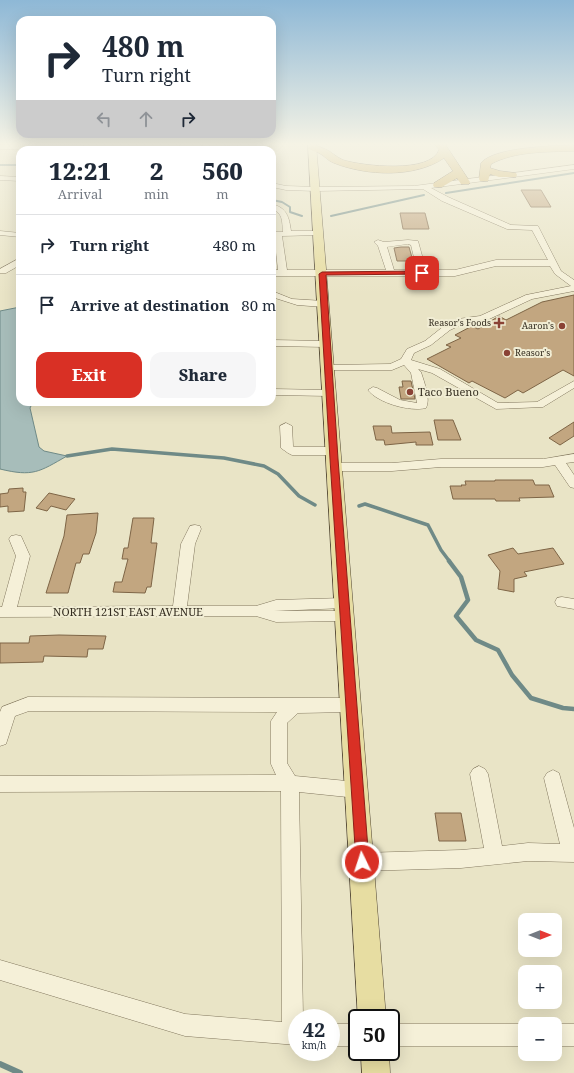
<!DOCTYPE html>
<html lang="en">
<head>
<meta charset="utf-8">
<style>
	:root { --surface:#fff; --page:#f6f6f7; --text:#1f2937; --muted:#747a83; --line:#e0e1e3; --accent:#d93025 }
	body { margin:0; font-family:"Noto Serif",serif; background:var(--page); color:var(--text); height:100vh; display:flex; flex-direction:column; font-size:15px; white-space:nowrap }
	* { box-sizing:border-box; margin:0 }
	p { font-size:13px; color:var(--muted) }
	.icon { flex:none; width:22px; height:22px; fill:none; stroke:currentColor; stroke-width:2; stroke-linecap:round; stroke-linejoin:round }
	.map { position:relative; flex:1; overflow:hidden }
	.sheet { position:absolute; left:16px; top:146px; width:260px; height:260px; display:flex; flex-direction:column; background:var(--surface); border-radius:12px; box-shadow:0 4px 16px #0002 }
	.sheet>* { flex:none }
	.guide { position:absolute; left:16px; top:16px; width:260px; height:122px; border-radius:12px; box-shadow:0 4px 16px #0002; background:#fff; color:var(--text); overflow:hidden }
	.needle { width:26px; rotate:90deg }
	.tools { position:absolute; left:518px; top:913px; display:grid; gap:8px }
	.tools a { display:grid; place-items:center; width:44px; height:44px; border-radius:8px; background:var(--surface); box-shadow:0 4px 16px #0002; font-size:20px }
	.speed { position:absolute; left:288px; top:1009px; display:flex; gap:8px; font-size:20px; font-weight:700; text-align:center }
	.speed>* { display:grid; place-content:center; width:52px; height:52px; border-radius:50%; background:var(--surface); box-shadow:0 4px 16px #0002; line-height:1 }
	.speed small { font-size:10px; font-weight:400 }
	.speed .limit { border:2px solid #111; border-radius:6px; background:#fff; color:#111 }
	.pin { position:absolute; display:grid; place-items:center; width:34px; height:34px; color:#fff; margin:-17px; border-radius:8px; box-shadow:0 2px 6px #0006 }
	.me { position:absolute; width:44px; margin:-22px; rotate:356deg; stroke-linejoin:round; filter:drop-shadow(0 0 3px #0008) }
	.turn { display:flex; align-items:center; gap:14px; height:84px; padding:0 20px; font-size:18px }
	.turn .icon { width:52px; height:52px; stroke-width:2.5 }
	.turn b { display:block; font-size:28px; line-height:34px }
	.lanes { display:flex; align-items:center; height:38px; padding:0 20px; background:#0003; justify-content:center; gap:20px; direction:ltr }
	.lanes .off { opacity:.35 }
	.eta { display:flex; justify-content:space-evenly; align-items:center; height:68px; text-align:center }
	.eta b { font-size:24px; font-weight:800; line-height:28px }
	.action { display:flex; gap:8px; margin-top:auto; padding:8px 20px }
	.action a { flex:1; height:46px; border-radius:12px; background:var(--accent); color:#fff; font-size:16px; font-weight:800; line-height:46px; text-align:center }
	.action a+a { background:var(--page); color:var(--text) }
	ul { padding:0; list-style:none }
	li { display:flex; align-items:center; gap:12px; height:60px; padding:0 20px; border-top:1px solid var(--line) }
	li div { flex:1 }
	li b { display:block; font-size:15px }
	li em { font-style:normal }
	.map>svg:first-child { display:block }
	.water { fill:#a7bdba; stroke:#6f8a87 }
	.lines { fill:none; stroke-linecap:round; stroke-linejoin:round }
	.stream-far3 { stroke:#6f8a87; stroke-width:2 }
	.stream-far2 { stroke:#6f8a87; stroke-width:3.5 }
	.stream-far1 { stroke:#6f8a87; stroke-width:4.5 }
	.stream { stroke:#6f8a87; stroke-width:6 }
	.building { fill:#c2a680; stroke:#7e6546 }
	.minor-casing { stroke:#82775e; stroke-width:1 }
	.major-casing { stroke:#504531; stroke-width:1 }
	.highway-casing { stroke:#504531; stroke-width:1 }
	.minor { fill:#f5f0d8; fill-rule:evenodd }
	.major { fill:#e7dda2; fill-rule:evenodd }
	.highway { fill:#ceaf61; fill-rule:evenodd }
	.route { fill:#d93025; stroke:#8d1f18 }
	.poi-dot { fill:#8a4235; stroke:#f1edd4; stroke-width:1.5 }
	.labels { text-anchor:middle; stroke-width:4; stroke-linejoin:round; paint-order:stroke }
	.far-poi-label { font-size:9px; fill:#342d20; stroke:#f1edd4; text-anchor:end }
	.poi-label { font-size:11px; fill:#342d20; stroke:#f1edd4; text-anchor:start }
	.street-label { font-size:11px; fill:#342d20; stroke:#f1edd4 }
</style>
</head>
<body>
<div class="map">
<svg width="574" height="1073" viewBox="0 0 574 1073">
	<rect width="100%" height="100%" fill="#e9e4c6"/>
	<path class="water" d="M20,307V402H33L30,408L39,447L44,451L67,456C39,472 33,477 0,469V311Z"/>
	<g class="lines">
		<path class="stream-far3" d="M0,165H20
			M446,193L574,173
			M272,200L282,202L290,207V212L302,216
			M331,216L424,195"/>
		<path class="stream-far2" d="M67,456L112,449L224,458L264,466L278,474L299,496L315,505
			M359,506L365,504L428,525L441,550L450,562"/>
		<path class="stream-far1" d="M449,561L461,577L468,600L456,616L476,640L498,650L512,675L531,698L563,708L574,709"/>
		<path class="stream" d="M0,1064L20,1073"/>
	</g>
	<path class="building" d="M521,190H541L551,207H531Z
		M400,213H425L429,229H403Z
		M401,247H409L413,261H397L394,248Z
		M574,295V376L563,370L523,393L518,390L505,398L472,381L469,383L427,359L451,347L446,345L461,338L455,335L472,326L478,329L499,316L506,320L542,302Z
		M402,381H411L415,399H401L399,387H403Z
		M434,420H453L461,440H438Z
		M574,422V436L560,445L549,438Z
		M373,426H391L392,433L430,432L433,445H416V442L385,445L384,440H376Z
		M495,480H533L535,485H549L554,497L519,498L520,501H496L495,499H453L450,486H462L461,485H466L465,481H495Z
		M23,488V492H26L24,511L8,512V506L0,507V494L8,493L9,489Z
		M49,493L75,499L66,510L51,506L47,511L36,508Z
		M98,513L96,533L89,554H83L80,563H76L68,593H46L64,536L67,515Z
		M133,518H154L151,543H157L151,587H147L145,593L113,592L115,582H122L128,559H122L124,548H128Z
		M513,548L518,554L553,548L564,564L524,572L527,576L514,579V592L498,589L500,571L488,555Z
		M59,635L106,636L103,649H88L87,657L44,656L43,662L0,663V643H29L30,636Z
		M435,813H461L466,841H439Z"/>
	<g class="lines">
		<g class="minor-casing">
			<path id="minor" d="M181,144H187L185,150H179Z
				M203,144H209V147L230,146L232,144H238L236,148L230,150H202Z
				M263,144H269V150H263Z
				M0,145H82L85,147L84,150L0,149Z
				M574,165V169L431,188L448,197L511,225L538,226L561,271L574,280V291L532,299L485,321L463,324L450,330L431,345L414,353L411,360L440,369L498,403L537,402L574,381V388L543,407L496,409L432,373L418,369L421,372C424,382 431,399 426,408C410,412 378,403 368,390L373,387L377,388L400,400L417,403L411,373L404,365L392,370H324L323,368L328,365L390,364L401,359L407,349L425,341L444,326L458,319L480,316L526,295L571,286L555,274L550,266H496L455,276H272V270H278L274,234L275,232H283C282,221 283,213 272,209V204C287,208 289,217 291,231H319L323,233L319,235L282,236L287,270H386L378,246L374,242L378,240L384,242L408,240L418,241L426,270H455L496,260H548L532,230L507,229L442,201L423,189L316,191L286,190L272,187V183L286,186L316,187L414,186ZM408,244L411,245L417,270H394L387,247Z
				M0,176L20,177V181L0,180Z
				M0,231L20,233V237L0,235Z
				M20,258V265L6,273H0V269Z
				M272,291L292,299L324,301L329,304L324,307L297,305L272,297Z
				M272,340L326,341L331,344L326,347L272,346Z
				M272,389L329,390L334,393L329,396L272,395Z
				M286,423L292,426L293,446L294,447H333L337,449L339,451L337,453L333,455H292L288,453L281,448L280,426Z
				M574,454V462L566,463L574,475V488L570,487L555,465L543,467H441L392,471H334L330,470L328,467L330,464L334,463H392L441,459H543Z
				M195,525L200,526L201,529L195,544L187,606H256L276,600L344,598L349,599L351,603L349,607L344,608L274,611H345L350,612L352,616L350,620L345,621L276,622L256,616L0,617V607H2L16,556L9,539L11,536L16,535L21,536L30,556L17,607L173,606L181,544L190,526Z
				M562,597L574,599V609L557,606L555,602L557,598Z
				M28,697L352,698L358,700L360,705L358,710L352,712L298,713L287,723V763L295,776L357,782L363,784L366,790L363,796L357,798L299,792L303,1018H297V1045L185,1036L0,980V960L185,1014L282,1022L281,791L0,792V776L276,775L271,764V721L277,712L29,711L15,716L6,744L0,746V712L2,707Z
				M479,766L485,769L488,774L502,846L528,843L560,844L544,778L547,773L553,770L559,773L574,828V862L528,861L461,868L362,871L355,868L353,862L355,856L362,853L461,850L484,848L470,774L473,769Z
				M331,1024H357V1046H331Z
				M391,1024H525V1046H391Z
				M555,1024H574V1046H555Z"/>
		</g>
		<g class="major-casing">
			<path id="major" d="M308,144H316L386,1018H358Z
				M361,1052H389L390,1073H362Z"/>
		</g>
		<g class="highway-casing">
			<path id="highway" d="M435,144H445L447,147L470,182L469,184H461L457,178L442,187H434L433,185L434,183L453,171L444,158C415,178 367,176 334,163C328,161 325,156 319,153C315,151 311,151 308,148L313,145C317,146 321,147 325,149C332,152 336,157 343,160C362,166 431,174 439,150Z
				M574,145V151C547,152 515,151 491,164L490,168L500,171L516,173L517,175L516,177H499L490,174L488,181H480L479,179L481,163C494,147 553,146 574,145Z"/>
		</g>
		<use href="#minor" class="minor"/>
		<use href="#major" class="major"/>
		<use href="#highway" class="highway"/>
	</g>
	<linearGradient id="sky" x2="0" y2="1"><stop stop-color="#8eb8d6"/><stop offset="0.49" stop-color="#f5f3e5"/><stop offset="1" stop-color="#f5f3e5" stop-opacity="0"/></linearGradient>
	<rect width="574" height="294" fill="url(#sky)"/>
	<path class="route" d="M422,271L424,272V274L326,275L338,459L369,862L367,866L362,868L358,866L356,862L330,459L319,274L322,272Z"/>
	<g class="poi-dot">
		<path d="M497 317h4v4h4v4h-4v4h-4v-4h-4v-4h4z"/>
		<circle cx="562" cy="326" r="4"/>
		<circle cx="507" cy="353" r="4"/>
		<circle cx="410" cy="392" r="4"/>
	</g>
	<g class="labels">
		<g class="far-poi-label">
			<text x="491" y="326">Reasor's Foods</text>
			<text x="554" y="329">Aaron's</text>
			<text x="515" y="356" text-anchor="start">Reasor's</text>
		</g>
		<g class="poi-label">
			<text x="418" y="396">Taco Bueno</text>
		</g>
		<g class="street-label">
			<text x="128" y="616">NORTH 121ST EAST AVENUE</text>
		</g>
	</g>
</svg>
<div class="tools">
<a><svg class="needle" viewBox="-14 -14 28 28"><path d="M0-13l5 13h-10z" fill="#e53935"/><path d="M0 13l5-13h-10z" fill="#747a83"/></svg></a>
<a>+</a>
<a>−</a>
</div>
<div class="speed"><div>42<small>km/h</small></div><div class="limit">50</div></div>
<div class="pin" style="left:422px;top:273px;background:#d93025"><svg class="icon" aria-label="arrive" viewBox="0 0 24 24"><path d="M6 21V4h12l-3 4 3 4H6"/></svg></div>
<svg class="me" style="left:362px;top:862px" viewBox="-20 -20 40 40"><circle r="17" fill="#d93025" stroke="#fff" stroke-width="3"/><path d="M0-11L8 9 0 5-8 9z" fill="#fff"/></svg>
<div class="guide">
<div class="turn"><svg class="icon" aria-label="right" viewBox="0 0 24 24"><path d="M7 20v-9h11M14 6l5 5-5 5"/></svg><div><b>480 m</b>Turn right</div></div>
<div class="lanes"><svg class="icon off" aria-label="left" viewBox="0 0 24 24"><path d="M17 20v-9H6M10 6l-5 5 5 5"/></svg><svg class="icon off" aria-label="ahead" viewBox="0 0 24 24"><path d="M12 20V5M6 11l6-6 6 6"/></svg><svg class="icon" aria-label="right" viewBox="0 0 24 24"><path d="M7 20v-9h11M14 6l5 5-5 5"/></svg></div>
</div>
<section class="sheet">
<div class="eta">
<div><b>12:21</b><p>Arrival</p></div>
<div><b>2</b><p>min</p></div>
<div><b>560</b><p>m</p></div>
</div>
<ul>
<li><svg class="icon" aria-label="right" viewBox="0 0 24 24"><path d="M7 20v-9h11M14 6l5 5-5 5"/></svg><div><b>Turn right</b></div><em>480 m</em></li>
<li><svg class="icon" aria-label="arrive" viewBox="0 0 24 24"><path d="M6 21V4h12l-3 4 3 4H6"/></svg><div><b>Arrive at destination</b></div><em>80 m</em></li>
</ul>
<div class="action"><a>Exit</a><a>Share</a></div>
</section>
</div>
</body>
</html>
